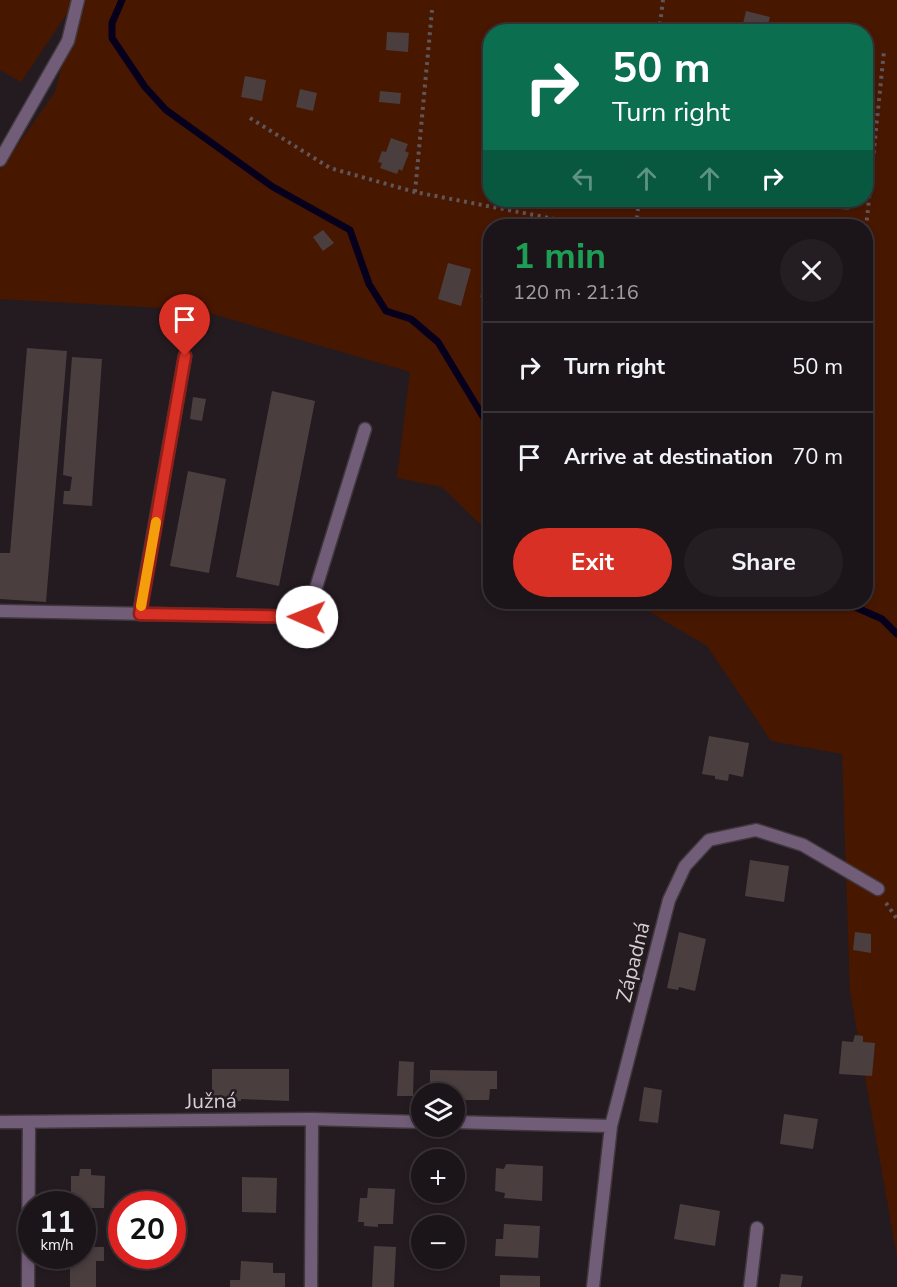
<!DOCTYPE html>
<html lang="en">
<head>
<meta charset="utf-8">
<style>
	:root { --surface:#1b1418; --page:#241d21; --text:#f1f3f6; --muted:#a09ea2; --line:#393337; --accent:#d93025 }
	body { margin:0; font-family:"Nunito Sans",sans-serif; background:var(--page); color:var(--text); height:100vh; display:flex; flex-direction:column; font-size:22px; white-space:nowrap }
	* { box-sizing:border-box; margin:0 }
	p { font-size:20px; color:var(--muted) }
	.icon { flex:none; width:33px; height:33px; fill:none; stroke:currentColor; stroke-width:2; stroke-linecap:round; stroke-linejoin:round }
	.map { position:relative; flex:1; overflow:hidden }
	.details { position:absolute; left:483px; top:219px; width:390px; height:390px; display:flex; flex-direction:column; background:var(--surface); border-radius:24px; box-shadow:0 3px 9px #0003,0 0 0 2px var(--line) }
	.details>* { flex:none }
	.banner { position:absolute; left:483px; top:24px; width:390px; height:183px; border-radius:24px; box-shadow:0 3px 9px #0003,0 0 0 2px var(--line); background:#0b6e4f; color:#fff; overflow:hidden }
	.buttons { position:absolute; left:411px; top:1083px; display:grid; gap:12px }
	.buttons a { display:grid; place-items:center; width:54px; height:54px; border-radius:50%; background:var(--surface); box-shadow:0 3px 9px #0003,0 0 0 2px var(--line); font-size:30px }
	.speed { position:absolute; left:18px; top:1191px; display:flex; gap:12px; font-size:30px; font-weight:700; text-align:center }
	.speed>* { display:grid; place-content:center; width:78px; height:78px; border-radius:50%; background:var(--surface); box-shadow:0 3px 9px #0003,0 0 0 2px var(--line); line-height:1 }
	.speed small { font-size:15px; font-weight:400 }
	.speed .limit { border:9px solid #d22; background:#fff; color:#111 }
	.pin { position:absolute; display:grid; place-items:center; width:51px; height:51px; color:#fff; margin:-62px -26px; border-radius:50% 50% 50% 0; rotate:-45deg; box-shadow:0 0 6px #0007 }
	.pin .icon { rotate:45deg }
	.me { position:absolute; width:66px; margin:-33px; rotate:271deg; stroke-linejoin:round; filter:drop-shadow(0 0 4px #0008) }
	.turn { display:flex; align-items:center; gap:21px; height:126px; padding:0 30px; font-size:27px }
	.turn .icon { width:78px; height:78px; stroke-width:2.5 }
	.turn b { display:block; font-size:42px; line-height:51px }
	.lanes { display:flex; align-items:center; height:57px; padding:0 30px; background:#0003; justify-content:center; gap:30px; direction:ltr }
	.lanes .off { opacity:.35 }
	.round { display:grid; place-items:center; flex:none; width:63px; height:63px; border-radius:32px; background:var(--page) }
	.summary { display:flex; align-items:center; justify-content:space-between; height:102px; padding:0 30px }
	h1 { font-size:36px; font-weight:700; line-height:45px; color:#1e9e55 }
	.button { display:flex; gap:12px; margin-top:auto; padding:12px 30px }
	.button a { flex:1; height:69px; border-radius:36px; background:var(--accent); color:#fff; font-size:24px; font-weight:700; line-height:69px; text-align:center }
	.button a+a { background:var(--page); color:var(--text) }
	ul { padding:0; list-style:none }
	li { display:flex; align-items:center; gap:18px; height:90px; padding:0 30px; border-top:2px solid var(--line) }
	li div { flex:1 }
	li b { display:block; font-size:22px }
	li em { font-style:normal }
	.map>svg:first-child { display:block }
	.green { fill:#481700; fill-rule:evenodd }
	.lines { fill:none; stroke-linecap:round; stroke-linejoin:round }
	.stream { stroke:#06001d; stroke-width:7 }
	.building { fill:#4a3e3f }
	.service-casing { stroke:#40383c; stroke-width:15 }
	.minor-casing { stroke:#40383c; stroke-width:15 }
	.tertiary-casing { stroke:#40383c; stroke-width:15 }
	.path { stroke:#5f565b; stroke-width:4; stroke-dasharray:3 4.5; stroke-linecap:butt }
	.service { stroke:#725d79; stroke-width:12 }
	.minor { stroke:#725d79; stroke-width:12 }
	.tertiary { stroke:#725d79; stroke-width:12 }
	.route-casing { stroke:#8d1f18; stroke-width:15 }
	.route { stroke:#d93025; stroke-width:10 }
	.slow { stroke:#f59e0b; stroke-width:10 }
	.labels { text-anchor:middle; stroke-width:5; stroke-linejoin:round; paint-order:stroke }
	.street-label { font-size:21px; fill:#d6cfd2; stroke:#241b20 }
</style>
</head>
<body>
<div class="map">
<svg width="897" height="1287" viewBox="0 0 897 1287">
	<rect width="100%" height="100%" fill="#241b20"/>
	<path class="green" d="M0,0H76L21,82L0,70Z
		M79,0H897V1257L850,991L842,754L771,741L707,646L633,602H866V226H490V534L442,487L397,478L410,372L199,310L0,299V170L55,92ZM490,32H866V200H490Z"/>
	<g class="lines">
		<path class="stream" d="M122,0L112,23V38L145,87L166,110L273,187L350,230L369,284L386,311L411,319L438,342L490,428
			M844,602L882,619L897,634"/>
	</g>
	<path class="building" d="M746,11L770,17L766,32H741Z
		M387,32L409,33L408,52L386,50Z
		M245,76L266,80L262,101L241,97Z
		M300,89L317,93L313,111L296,107Z
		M380,91L401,93L400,104L379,102Z
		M391,138L408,144L405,151L409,153L402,171L399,169L397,174L380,168L382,163L378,162L382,151L386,152Z
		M487,177L490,178V192L485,191Z
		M615,200H627L626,205L614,204Z
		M828,200H857L856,204L849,203V210L828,208Z
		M734,218L752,221L751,226H733Z
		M323,230L334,243L323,251L313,237Z
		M448,263L471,269L461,306L438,299Z
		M485,281L490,283V300L480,297Z
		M27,348L67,351L46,602L0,599V553H10Z
		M72,357L102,359L92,506L63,504L64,491H70L72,477L63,475Z
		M272,391L315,401L279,586L236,577Z
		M193,397L206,399L202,421L190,419Z
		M188,471L226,479L209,573L170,566Z
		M709,736L749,743L743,777L729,774L728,781L715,779V776L702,774Z
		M750,860L789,866L784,902L745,896Z
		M679,932L706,939L695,991L679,987L678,990L667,988Z
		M855,932L871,934V953L853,950Z
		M855,1035L863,1036V1042L875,1043L872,1076L839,1074L842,1041L853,1042Z
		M399,1061L414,1062L413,1096H397Z
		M212,1069H289V1101L241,1099V1101H212Z
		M430,1070L497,1071V1089H490L489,1100H454V1094H430Z
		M644,1087L662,1090L658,1123L639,1121Z
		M784,1114L818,1119L813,1149L780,1144Z
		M506,1164L543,1166L542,1201L504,1198L505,1193L495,1191L496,1168L504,1169Z
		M80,1169H91V1175L105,1176L104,1208H82V1204H71V1176H79Z
		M242,1177L277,1178L276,1213L242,1212Z
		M368,1188L395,1189L393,1224H378V1227L364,1226V1222H358L360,1198H367Z
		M680,1204L720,1211L715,1246L674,1239Z
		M504,1224L540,1226L538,1258L495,1256L496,1239H503Z
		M374,1246L396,1247L394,1287H372Z
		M83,1247H104V1261H96V1287H70V1257H83Z
		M241,1261L273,1263V1273H285V1287H230V1280H240Z
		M781,1274L803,1276L801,1287H779Z
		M500,1275L540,1276V1287H500Z"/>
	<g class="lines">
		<g class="service-casing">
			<path id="service" d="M0,611L307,617L365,429
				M139,614L185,356
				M750,1287L757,1228"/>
		</g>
		<g class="minor-casing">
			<path id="minor" d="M0,1122L312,1119L422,1122
				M454,1122L611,1126
				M28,1287L29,1122
				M311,1287L312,1119
				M593,1287L611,1126L669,900L685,866L709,840L756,830L803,845L878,889"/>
		</g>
		<g class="tertiary-casing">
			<path id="tertiary" d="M0,160L68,41L78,0"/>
		</g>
		<path class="path" d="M659,32L663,0
			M250,118L330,168L415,192L591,226
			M415,192L432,10
			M636,226L639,200
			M866,228L884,51
			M886,903L897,919"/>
		<use href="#service" class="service"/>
		<use href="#minor" class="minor"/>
		<use href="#tertiary" class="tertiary"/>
	</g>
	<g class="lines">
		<g class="route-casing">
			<path id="route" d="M185,356L140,614L307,617"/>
		</g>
		<use href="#route" class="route"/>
		<path class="slow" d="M141,606L156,522"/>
	</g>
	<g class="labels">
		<g class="street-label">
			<text transform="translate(633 962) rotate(-76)" y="7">Západná</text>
			<text transform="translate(211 1101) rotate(-1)" y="7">Južná</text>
		</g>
	</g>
</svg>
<div class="buttons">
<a><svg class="icon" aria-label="layers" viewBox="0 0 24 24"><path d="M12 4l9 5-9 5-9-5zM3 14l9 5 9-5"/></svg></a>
<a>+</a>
<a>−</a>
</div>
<div class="speed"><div>11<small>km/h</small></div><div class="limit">20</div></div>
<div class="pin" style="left:185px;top:356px;background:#d93025"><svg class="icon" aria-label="arrive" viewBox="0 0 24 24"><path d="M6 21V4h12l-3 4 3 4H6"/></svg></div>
<svg class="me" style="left:307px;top:617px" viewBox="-20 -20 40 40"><circle r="19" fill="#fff"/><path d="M0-13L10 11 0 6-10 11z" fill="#d93025"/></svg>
<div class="banner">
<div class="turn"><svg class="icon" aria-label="right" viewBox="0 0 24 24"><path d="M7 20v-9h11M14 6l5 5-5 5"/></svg><div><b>50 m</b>Turn right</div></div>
<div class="lanes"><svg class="icon off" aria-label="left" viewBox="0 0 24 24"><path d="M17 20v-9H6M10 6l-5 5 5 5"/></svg><svg class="icon off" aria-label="ahead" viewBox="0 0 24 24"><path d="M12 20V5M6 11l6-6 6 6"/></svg><svg class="icon off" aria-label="ahead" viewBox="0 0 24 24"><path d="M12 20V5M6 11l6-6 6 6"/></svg><svg class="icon" aria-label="right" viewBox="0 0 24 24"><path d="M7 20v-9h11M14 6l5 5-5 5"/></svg></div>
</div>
<section class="details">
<div class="summary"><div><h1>1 min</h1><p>120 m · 21:16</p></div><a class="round"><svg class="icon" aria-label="close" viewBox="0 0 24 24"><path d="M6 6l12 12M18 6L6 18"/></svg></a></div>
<ul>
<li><svg class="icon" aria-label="right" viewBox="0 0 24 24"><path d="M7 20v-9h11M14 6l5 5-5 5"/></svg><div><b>Turn right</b></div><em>50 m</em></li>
<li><svg class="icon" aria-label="arrive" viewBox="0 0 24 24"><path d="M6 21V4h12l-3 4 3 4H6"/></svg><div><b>Arrive at destination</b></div><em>70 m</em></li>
</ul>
<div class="button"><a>Exit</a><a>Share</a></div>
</section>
</div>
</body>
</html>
